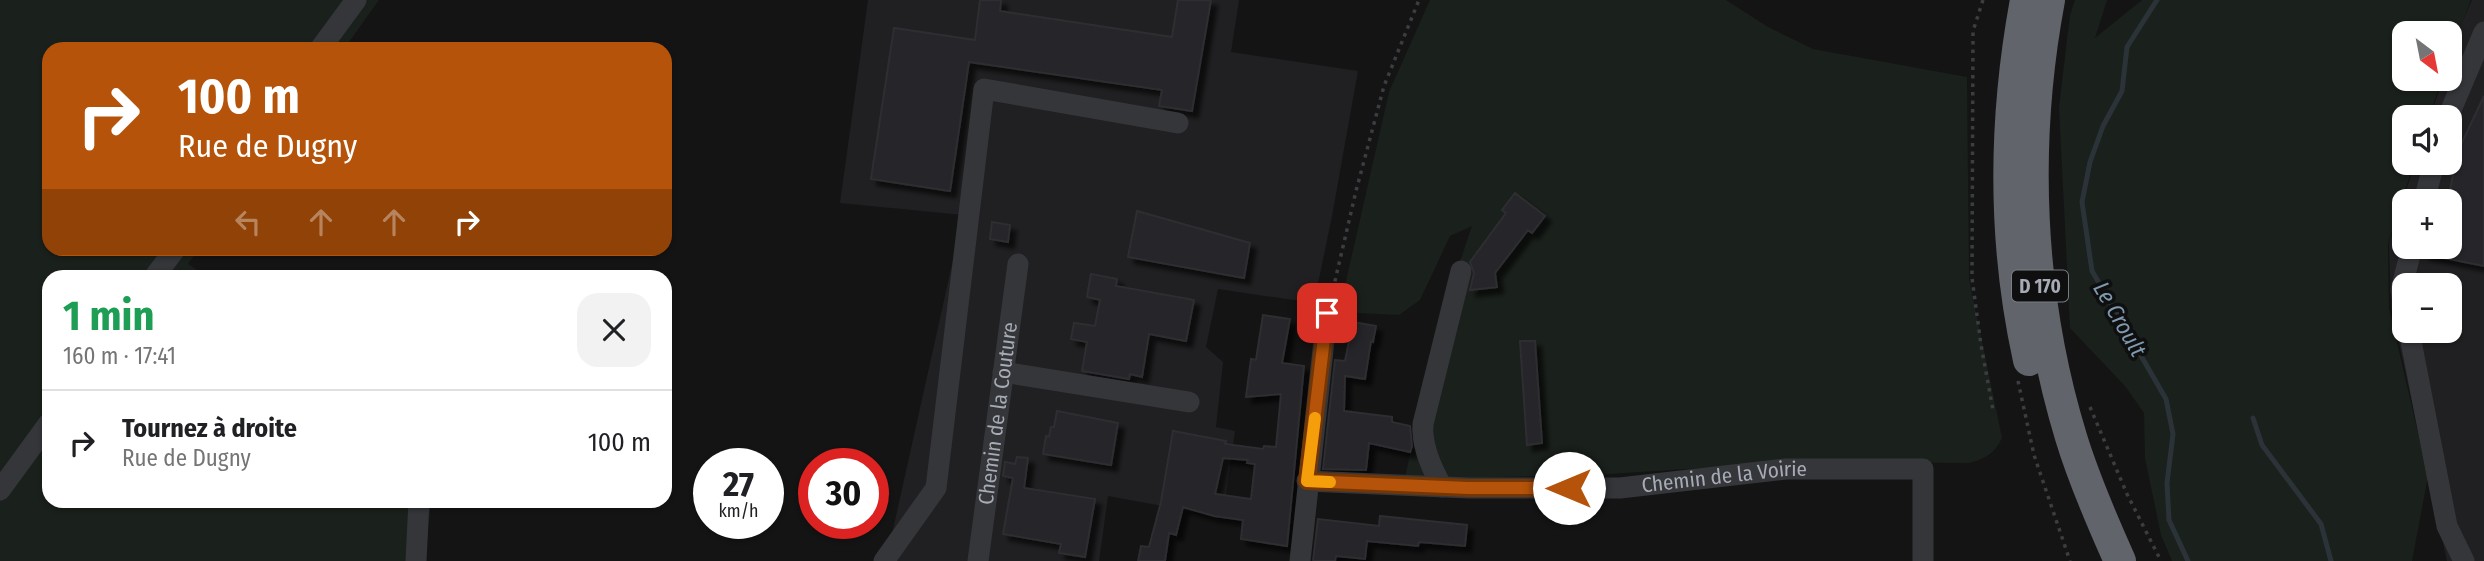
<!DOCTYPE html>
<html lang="fr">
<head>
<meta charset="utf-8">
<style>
	:root { --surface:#fff; --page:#f2f2f2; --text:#202124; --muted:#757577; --line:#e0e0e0 }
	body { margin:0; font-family:"Fira Sans Condensed",sans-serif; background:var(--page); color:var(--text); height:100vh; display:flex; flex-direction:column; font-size:26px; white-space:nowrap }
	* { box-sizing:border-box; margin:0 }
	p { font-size:23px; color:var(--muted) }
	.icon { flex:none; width:38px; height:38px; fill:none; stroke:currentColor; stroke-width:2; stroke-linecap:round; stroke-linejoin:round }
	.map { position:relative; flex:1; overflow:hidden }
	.side { position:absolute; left:42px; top:270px; width:630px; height:238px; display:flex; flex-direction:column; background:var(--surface); border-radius:21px; box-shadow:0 2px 5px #0004 }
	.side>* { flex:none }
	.banner { position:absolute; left:42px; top:42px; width:630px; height:214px; border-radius:21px; box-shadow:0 2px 5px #0004; background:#b45309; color:#fff; overflow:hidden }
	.needle { width:46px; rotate:148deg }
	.buttons { position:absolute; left:2392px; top:21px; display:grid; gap:14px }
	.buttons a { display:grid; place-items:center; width:70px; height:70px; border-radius:14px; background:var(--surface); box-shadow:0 2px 5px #0004; font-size:35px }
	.speed { position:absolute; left:693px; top:448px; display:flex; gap:14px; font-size:35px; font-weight:700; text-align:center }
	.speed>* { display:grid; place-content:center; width:91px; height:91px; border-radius:50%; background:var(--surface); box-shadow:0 2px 5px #0004; line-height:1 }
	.speed small { font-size:18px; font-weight:400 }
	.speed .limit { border:10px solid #d22; background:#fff; color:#111 }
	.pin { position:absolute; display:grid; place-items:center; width:60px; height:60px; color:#fff; margin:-30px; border-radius:14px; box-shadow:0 4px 10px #0006 }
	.me { position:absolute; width:77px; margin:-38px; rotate:270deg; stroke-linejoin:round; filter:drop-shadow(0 0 5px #0008) }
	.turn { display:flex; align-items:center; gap:24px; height:147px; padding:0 21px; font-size:32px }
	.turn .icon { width:91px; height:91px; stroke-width:2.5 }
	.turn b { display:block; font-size:49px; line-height:60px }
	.lanes { display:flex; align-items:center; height:66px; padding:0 21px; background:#0003; justify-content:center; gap:35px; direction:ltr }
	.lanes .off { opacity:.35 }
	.round { display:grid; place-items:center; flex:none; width:74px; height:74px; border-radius:21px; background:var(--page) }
	.overview { display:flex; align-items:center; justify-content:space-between; height:119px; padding:0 21px }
	h1 { font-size:42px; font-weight:700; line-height:52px; color:#1e9e55 }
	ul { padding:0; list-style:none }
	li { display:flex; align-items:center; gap:21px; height:105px; padding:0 21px; border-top:2px solid var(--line) }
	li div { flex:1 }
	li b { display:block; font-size:26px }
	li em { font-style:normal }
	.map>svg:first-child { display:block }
	.built { fill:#202022; fill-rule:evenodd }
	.green { fill:#1a201b }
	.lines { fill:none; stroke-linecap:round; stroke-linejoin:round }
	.stream { stroke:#2b3338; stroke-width:5 }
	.building { fill:#272729; stroke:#2e2e31; stroke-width:2; fill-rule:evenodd; filter:url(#shadow) }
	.path { stroke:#3b3d41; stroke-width:3.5; stroke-dasharray:3.5 5; stroke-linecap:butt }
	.minor { stroke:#35363a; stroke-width:21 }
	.highway { stroke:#61646b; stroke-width:32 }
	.route-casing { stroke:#753606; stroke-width:18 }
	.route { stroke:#b45309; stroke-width:12 }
	.slow { stroke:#f59e0b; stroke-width:12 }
	.labels { text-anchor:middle; stroke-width:7; stroke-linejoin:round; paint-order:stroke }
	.shield { fill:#0f0f10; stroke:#797c84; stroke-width:2 }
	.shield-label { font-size:19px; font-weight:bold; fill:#a6abb5 }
	.street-label { font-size:21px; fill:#a6abb5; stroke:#0f0f10 }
	.water-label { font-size:23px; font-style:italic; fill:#7f99ae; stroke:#0f0f10 }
</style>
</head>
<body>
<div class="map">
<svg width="2484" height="561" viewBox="0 0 2484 561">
	<defs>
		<filter id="shadow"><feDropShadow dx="6" dy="6" stdDeviation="2" flood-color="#0009"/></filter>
	</defs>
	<rect width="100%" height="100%" fill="#141415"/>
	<path class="built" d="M868,0H1239L1231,52L1358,71L1332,216L1314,303L1218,289L1206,347L1223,362L1216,427L1235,431L1223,517L1108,496L1099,561H886L963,215L840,203Z
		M2472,0H2484V561H2447L2391,307L2389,243L2415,163H2450V117H2430L2443,79H2450V57L2460,27ZM2404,201H2450V247H2404ZM2404,285H2450V331H2404Z"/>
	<path class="green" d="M0,0H379L344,49H49V248L199,249L188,264L206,276H49V500L431,501L425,561H0Z
		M1430,0H1726L1768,27L1813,49L1967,77L1969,279L2002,438C1995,453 1985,459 1969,463L1795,462L1609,474L1467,478L1405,477L1440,321L1472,226L1450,236L1420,300L1399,315L1339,312L1389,92Z
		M2075,0H2107L2095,38L2142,0H2471L2450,53V33H2404V79H2442L2429,117H2404V163H2414L2388,244L2389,308L2428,476L2412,561H2172L2161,535L2145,458L2144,413L2125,386L2070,328L2059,107L2070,15Z"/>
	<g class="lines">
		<path class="stream" d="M2157,0L2127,47L2122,91L2103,126L2090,162L2082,202L2092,271L2166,399L2173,434L2167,483L2169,520L2188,561
			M2253,418L2262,445L2321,524L2331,561"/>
	</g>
	<path class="building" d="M980,0H1001L1000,11L1172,37L1178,0H1211L1192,111L1159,106L1162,90L969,62L950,191L871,179L894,28L975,40Z
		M2484,96V266L2424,254L2425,247H2450V201H2448L2457,153Z
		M1515,193L1545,216L1532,233L1528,230L1495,273L1497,287L1470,290L1474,273L1470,262L1506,213L1502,210Z
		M1137,211L1250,243L1244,278L1128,257Z
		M992,222L1010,225L1008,242L990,239Z
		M1091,274L1117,279L1116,286L1194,300L1186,341L1149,334L1142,377L1130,374L1129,379L1082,371L1087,342L1071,339L1074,323L1095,326L1100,300L1087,297Z
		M1263,315L1290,319L1282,363L1304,366L1287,546L1241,539L1243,520L1214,516L1183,507L1176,535L1169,533L1165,561H1138L1141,546L1149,547L1161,502L1173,431L1226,441L1225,444L1263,449L1264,446L1276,447L1281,394L1246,397L1251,359L1256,360ZM1223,458L1248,460L1247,463L1255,464L1251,499L1215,494Z
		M1353,322L1376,326L1373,342L1371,341L1365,379L1345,376L1344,411L1392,417V422L1410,426L1412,446L1410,452L1369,443L1366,470L1323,469L1335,360L1345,361Z
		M1520,341H1535L1542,443L1527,445Z
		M1057,411L1118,423L1111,465L1043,454L1046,436L1049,437L1051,427H1054Z
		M1017,457L1028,458L1024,488L1095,499L1085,557L1059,553L1061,544L1003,534L1013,478L1003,476L1005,462L1015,464Z
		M1380,516L1467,525L1465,546L1419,542L1418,546L1367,541L1365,559L1336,556L1335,561H1313L1318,519L1379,526Z"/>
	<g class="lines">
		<path class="path" d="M1983,0L1973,31L1972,278L1981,345L1993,410
			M1331,298L1356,191L1384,86L1419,0
			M2018,381L2034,455L2070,561
			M2090,407L2127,494L2161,561"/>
		<g class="minor">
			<path d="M320,49L356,0"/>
			<path d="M2448,117L2484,32"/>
			<path d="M2424,201L2434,163"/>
			<path d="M155,276L176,248"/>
			<path d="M2404,310L2401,290L2412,247"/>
			<path d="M2409,331L2447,526L2464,561"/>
			<path d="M1003,372L1189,402"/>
			<path id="s1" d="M1307,481L1468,488H1620L1786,469H1923V561"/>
			<path d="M1442,487C1432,469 1421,444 1423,424L1461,271"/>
			<path d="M0,490L49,423"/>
			<path d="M416,561L419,500"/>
			<path d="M884,561L936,488L984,89L1178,123"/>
			<path id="s2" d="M978,561L1018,264"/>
			<path d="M1300,561L1327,313"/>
		</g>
		<path class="highway" d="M2026,0C2004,119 2003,242 2029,360
			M2049,0C2022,144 2028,296 2071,437C2084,480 2102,521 2120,561"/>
	</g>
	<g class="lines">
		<g class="route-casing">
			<path id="route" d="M1327,313L1307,481L1468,488H1569"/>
		</g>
		<use href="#route" class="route"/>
		<path class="slow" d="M1315,418L1307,481L1330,482"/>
	</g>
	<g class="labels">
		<rect class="shield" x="2012" y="270.5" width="56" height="31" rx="5"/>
		<g class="shield-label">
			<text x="2040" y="293">D 170</text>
		</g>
		<g class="street-label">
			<text dy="7" stroke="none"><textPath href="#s2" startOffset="149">Chemin de la Couture</textPath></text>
			<text dy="7" stroke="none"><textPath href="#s1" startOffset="418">Chemin de la Voirie</textPath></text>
		</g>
		<g class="water-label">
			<text transform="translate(2120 319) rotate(60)" y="8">Le Croult</text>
		</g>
	</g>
</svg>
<div class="buttons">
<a><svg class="needle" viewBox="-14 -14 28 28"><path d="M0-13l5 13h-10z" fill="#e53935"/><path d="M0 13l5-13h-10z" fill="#757577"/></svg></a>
<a><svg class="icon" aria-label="sound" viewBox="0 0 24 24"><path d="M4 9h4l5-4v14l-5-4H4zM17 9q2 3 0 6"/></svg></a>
<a>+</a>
<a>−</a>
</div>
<div class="speed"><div>27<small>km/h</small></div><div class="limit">30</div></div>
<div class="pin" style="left:1327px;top:313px;background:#d93025"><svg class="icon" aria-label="arrive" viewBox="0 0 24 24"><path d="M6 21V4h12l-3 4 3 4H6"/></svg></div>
<svg class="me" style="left:1569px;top:488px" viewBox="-20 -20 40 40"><circle r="19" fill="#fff"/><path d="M0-13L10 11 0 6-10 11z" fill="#b45309"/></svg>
<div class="banner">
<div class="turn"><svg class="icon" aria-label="right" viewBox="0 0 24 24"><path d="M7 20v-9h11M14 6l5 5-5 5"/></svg><div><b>100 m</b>Rue de Dugny</div></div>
<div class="lanes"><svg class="icon off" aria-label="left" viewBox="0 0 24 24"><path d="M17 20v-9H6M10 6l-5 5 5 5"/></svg><svg class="icon off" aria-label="ahead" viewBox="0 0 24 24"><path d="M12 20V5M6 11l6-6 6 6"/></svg><svg class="icon off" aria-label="ahead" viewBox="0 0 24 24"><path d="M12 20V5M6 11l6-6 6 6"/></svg><svg class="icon" aria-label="right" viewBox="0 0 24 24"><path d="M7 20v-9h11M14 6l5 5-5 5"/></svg></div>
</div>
<section class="side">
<div class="overview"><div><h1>1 min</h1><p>160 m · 17:41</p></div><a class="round"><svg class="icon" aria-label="close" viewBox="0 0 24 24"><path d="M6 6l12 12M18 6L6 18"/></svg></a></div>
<ul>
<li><svg class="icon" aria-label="right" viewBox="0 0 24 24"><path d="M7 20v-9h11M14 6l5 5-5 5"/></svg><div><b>Tournez à droite</b><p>Rue de Dugny</p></div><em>100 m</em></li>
</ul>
</section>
</div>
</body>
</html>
